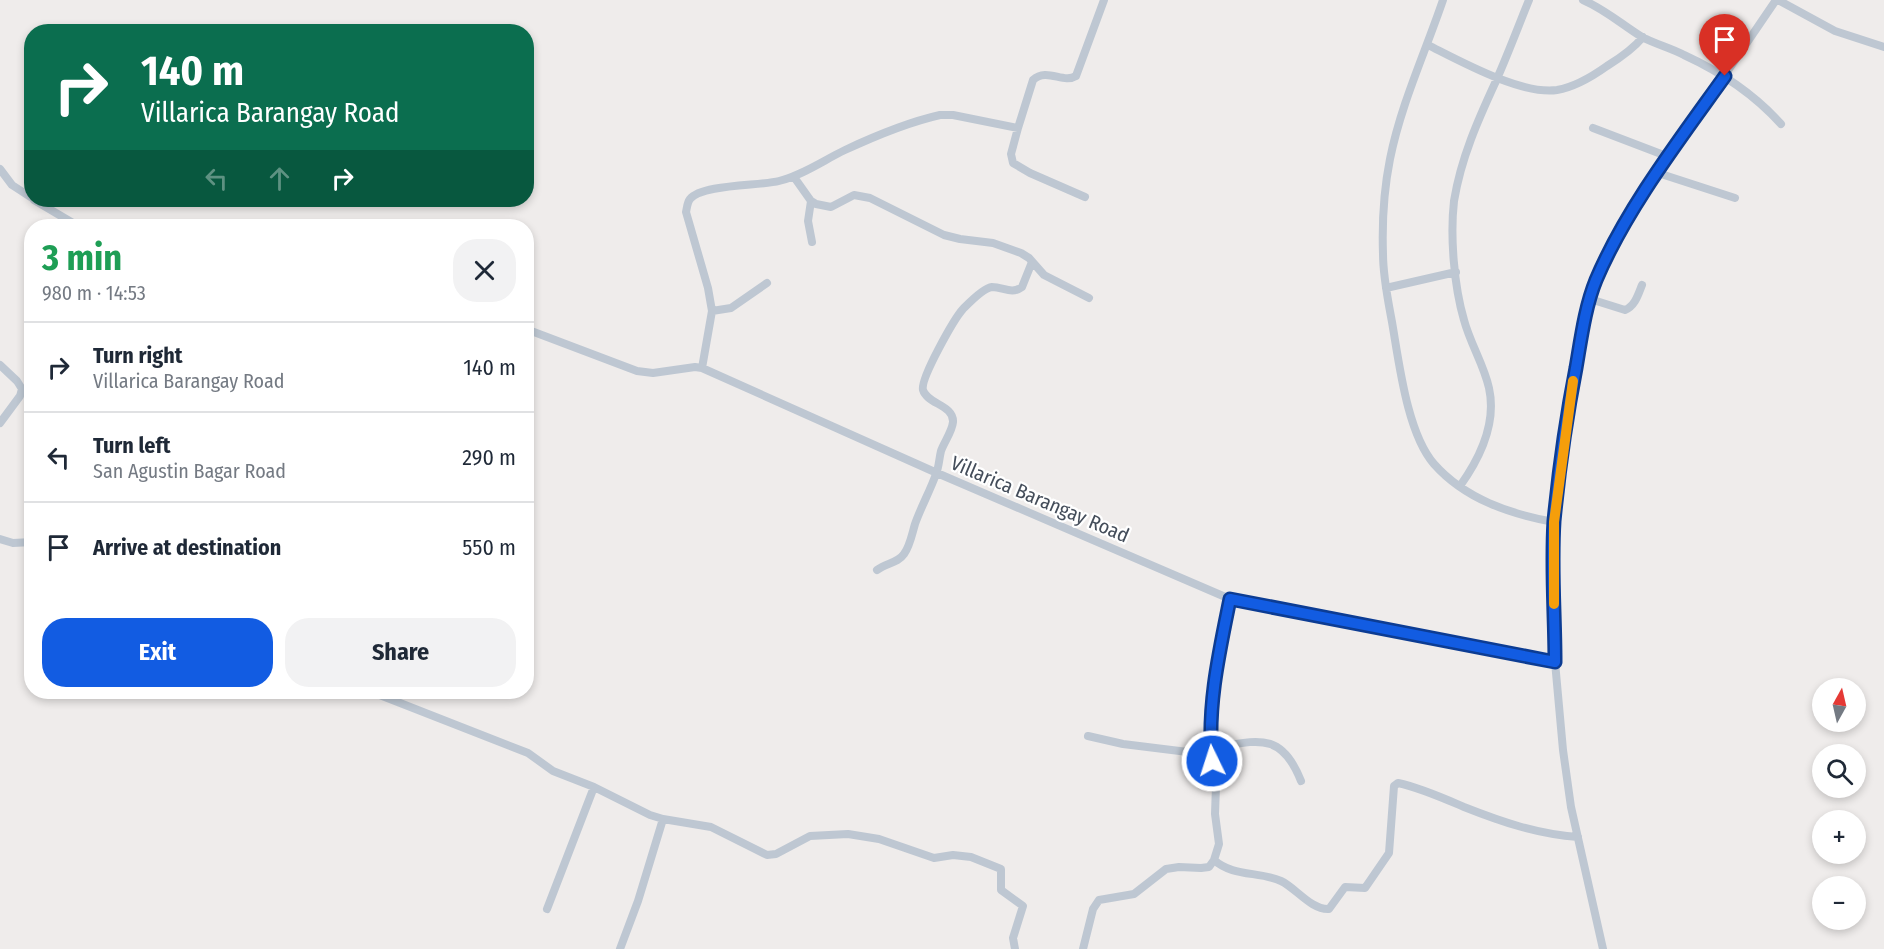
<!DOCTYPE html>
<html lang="en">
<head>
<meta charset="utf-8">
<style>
	:root { --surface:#fff; --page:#f2f2f3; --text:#1f2937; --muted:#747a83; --line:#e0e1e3; --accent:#125ce2 }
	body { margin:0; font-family:"Fira Sans Condensed",sans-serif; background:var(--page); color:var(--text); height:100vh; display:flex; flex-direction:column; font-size:22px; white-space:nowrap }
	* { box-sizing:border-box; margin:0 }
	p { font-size:20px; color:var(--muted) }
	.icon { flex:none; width:33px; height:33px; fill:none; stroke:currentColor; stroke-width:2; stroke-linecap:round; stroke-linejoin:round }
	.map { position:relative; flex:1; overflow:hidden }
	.sheet { position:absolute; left:24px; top:219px; width:510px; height:480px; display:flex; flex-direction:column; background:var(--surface); border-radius:24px; box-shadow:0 3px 9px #0003 }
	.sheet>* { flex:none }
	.banner { position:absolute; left:24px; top:24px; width:510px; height:183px; border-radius:24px; box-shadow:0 3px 9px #0003; background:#0b6e4f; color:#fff; overflow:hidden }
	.needle { width:39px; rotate:8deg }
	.fabs { position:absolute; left:1812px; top:678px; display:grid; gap:12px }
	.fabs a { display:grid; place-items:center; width:54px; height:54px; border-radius:50%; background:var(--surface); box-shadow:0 3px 9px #0003; font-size:30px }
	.pin { position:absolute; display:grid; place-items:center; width:51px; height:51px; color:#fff; margin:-62px -26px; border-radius:50% 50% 50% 0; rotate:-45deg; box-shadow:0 0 6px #0007 }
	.pin .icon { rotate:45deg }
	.me { position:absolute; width:66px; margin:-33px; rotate:356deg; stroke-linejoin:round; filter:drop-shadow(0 0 4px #0008) }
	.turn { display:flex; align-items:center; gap:21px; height:126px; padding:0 18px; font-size:27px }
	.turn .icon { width:78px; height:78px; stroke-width:2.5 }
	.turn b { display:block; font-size:42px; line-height:51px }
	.lanes { display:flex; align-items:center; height:57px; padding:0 18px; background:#0003; justify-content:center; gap:30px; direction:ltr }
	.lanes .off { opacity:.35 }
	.round { display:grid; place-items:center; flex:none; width:63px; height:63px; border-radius:24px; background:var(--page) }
	.head { display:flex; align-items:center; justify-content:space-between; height:102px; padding:0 18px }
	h1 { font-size:36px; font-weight:700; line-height:45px; color:#1e9e55 }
	.primary-button { display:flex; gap:12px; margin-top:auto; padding:12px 18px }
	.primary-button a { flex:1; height:69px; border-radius:24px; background:var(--accent); color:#fff; font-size:24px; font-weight:700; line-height:69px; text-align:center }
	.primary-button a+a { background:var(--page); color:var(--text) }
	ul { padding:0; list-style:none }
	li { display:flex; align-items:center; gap:18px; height:90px; padding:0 18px; border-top:2px solid var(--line) }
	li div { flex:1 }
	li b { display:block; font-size:22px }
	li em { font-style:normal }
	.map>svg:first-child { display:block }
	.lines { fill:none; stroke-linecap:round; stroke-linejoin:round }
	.minor { stroke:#bec7d2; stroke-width:8 }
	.route-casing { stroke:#0c3c93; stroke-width:15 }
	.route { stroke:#125ce2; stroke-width:10 }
	.slow { stroke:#f59e0b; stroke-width:10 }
	.labels { text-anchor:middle; stroke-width:4.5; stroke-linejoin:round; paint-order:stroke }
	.street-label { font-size:20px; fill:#444d5a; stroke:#fff }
</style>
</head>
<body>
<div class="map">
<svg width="1884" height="949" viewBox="0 0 1884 949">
	<rect width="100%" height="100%" fill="#efeceb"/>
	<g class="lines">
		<path class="minor" d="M1443,0C1425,53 1401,104 1390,159C1384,189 1382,224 1383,254C1383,277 1388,300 1392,322C1399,362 1407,433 1434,464C1465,499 1510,514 1554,522
			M1583,0C1606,10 1621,24 1642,37C1655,44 1671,48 1684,55C1721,72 1754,94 1781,124
			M1778,0L1835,31L1884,47
			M1428,45C1460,61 1521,95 1557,90C1575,87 1593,76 1607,66C1620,58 1633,49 1643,37
			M1018,128L1011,154L1013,163L1030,173L1085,197
			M1593,128L1669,157
			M0,169L12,185L32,198
			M1658,173L1735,198
			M794,177L811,201L816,204L831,207L854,195L870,198L944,235L960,239L993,243L1021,253L1029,258L1044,275L1089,298
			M34,200L78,226
			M811,201L808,221L812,242
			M397,226L402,224L413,226
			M1386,288L1456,272
			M1590,299L1625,310C1635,306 1638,295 1642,285
			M712,311L731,308L767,283
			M526,329L637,371L653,373L695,367L702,368L937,473L1230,599L1555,662
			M0,365L17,381L22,389L20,396L0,423
			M702,368L712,311L708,288L686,212C687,208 687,203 690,199C702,184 760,186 779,181C803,175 824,160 845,150C875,136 909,122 940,115H953L1018,128L1033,80C1047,67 1063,84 1076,76L1104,0
			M1460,486C1480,458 1497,424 1489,388C1484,365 1470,343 1464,320C1454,286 1450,236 1454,201C1461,158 1478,120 1496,81C1508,54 1518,27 1529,0
			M0,539L13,543L32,542
			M877,570C886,563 898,563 904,554C910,546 912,534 915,524C921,507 930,491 936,474C939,467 939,459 941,451C944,442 952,432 953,422C954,405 927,404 923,390C920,379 954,319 963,309C969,303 983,288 992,287C1004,287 1011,295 1022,287L1032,262
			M372,692L528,753L553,771L594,787L650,815L663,819L711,827L767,855L776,854L810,836L848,834L879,839L934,858L953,855L971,857L1001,869V890L1023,906L1013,938L1015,949
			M1088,736L1123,744L1212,755
			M1211,748C1256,741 1281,730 1301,781
			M1214,860C1233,877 1259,871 1281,881C1296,888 1311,910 1329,909L1345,887L1365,888L1389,853L1394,786L1398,783C1421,788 1443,798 1464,807C1502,822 1537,834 1578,837
			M547,909L594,787
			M620,949L638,901L663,819
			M1083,949L1093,909L1099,900L1134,894L1166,869L1179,867L1201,868L1209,867L1214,860L1219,844L1215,814L1216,786L1210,727L1213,689L1230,599
			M1603,949L1571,807L1563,750L1555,662L1554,522L1569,404L1583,328L1596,281L1619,235L1650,185L1776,0"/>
	</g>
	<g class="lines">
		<g class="route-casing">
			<path id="route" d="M1212,761C1207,706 1219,653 1230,599L1555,662C1555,616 1551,568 1554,521C1559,470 1566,419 1576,368C1581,339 1585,307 1596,280C1626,209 1680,139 1725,76"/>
		</g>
		<use href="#route" class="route"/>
		<path class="slow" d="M1554,604V522L1573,381"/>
	</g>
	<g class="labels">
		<g class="street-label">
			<text transform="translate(1040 499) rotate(23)" y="7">Villarica Barangay Road</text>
		</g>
	</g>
</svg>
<div class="fabs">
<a><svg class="needle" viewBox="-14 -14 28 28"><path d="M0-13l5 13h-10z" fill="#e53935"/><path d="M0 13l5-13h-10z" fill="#747a83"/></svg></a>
<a><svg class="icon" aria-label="search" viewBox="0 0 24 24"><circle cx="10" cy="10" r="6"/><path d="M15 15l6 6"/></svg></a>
<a>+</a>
<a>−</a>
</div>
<div class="pin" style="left:1725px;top:76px;background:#d93025"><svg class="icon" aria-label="arrive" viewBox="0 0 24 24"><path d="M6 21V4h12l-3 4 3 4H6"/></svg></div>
<svg class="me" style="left:1212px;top:761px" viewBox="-20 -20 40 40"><circle r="17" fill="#125ce2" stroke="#fff" stroke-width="3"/><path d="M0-11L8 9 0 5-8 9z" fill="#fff"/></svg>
<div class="banner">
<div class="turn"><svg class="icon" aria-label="right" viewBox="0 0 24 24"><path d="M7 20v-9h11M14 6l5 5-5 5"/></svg><div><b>140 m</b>Villarica Barangay Road</div></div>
<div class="lanes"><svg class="icon off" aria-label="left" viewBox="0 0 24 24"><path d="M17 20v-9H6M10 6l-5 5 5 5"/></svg><svg class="icon off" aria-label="ahead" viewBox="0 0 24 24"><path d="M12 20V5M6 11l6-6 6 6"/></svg><svg class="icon" aria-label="right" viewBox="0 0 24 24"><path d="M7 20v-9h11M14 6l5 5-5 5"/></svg></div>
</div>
<section class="sheet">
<div class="head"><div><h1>3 min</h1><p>980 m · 14:53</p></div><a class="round"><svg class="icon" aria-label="close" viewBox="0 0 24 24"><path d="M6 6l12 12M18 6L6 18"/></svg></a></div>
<ul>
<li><svg class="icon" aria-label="right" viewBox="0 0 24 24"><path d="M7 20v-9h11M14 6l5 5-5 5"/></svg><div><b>Turn right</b><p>Villarica Barangay Road</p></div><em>140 m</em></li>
<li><svg class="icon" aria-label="left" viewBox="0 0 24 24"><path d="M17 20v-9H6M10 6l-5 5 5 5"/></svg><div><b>Turn left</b><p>San Agustin Bagar Road</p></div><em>290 m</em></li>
<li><svg class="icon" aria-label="arrive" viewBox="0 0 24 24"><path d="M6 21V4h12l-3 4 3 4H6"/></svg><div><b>Arrive at destination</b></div><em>550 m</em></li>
</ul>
<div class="primary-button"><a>Exit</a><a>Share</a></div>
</section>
</div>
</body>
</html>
